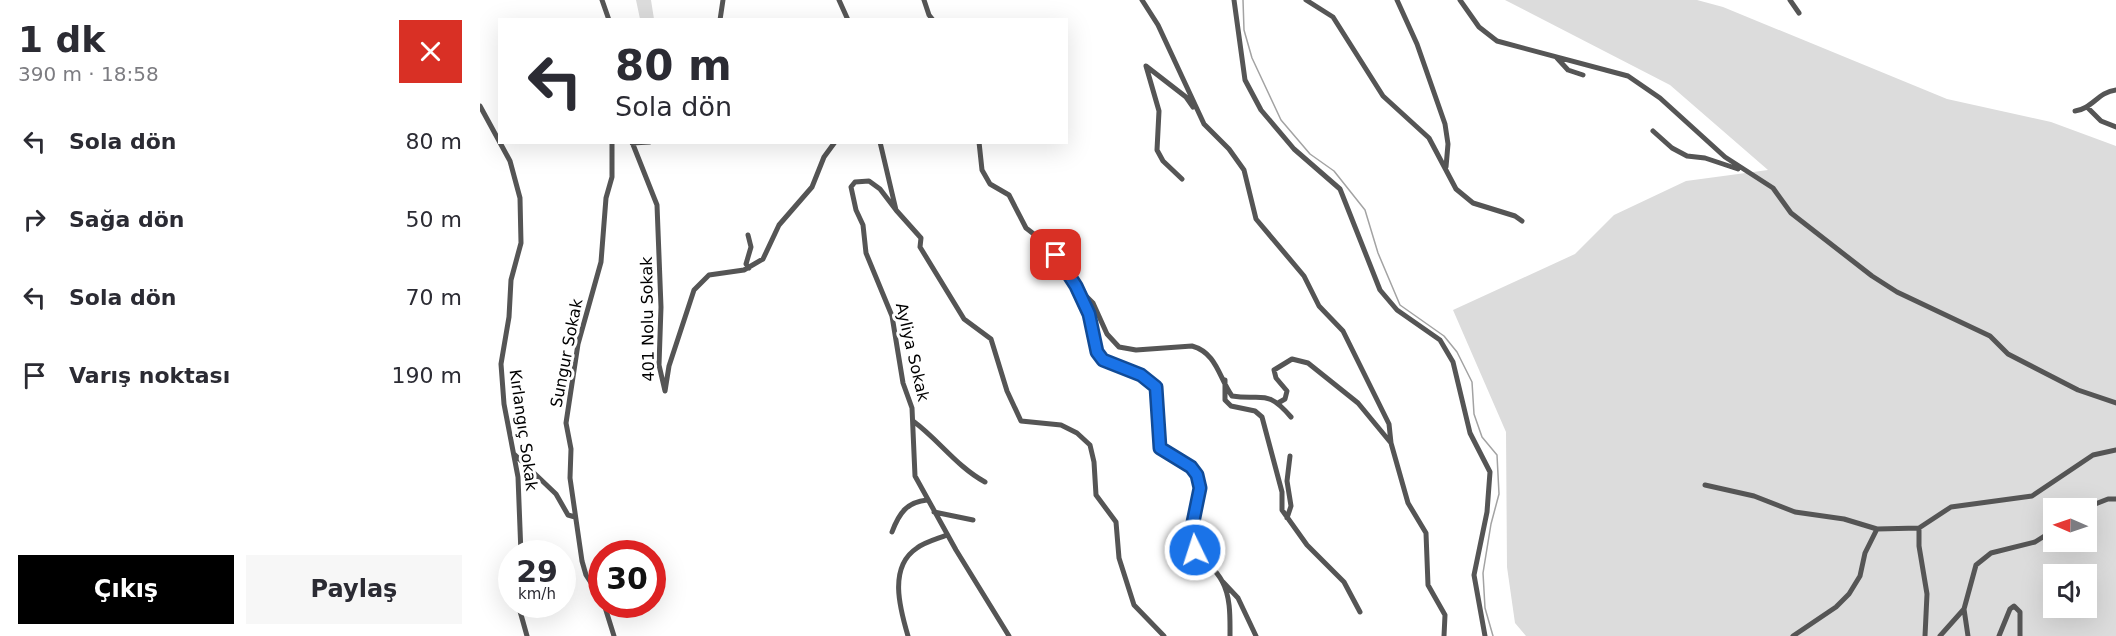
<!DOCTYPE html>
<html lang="tr">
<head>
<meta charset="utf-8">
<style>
	:root { --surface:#fff; --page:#f7f7f7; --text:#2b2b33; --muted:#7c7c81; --accent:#000 }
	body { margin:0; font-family:"DejaVu Sans",sans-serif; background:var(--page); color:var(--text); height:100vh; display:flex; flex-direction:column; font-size:22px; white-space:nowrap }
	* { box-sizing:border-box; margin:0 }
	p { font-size:20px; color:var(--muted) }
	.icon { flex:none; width:33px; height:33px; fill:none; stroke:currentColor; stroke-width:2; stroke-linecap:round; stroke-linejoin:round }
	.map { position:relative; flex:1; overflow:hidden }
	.sheet { display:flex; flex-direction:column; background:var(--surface); width:480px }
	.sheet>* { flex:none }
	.guide { position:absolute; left:18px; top:18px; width:570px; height:126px; border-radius:0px; box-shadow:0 6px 24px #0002; background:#fff; color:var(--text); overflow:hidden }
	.needle { width:39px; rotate:272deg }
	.tools { position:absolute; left:1563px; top:498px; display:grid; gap:12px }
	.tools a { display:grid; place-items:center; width:54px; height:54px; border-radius:0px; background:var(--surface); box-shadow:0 6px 24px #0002; font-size:30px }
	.speed { position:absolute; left:18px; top:540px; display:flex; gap:12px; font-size:30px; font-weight:700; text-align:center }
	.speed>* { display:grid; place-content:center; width:78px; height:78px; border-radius:50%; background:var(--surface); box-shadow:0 6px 24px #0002; line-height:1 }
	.speed small { font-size:15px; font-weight:400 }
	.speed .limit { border:9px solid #d22; background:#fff; color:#111 }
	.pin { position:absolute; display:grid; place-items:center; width:51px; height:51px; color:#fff; margin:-26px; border-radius:12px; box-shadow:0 3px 9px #0006 }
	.me { position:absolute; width:66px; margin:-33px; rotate:356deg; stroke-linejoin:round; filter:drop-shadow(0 0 4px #0008) }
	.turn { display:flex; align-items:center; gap:21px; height:126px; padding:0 18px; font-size:27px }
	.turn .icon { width:78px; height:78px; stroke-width:2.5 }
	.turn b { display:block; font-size:42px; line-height:51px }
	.round { display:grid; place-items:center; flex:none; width:63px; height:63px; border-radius:0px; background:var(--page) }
	.head { display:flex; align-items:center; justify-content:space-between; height:102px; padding:0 18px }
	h1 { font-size:36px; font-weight:700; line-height:45px }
	.primary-button { display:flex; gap:12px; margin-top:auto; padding:12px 18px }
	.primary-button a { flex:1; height:69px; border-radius:0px; background:var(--accent); color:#fff; font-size:24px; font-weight:700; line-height:69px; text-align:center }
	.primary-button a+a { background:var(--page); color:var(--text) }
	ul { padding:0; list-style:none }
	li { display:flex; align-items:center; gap:18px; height:78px; padding:0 18px }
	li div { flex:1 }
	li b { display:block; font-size:22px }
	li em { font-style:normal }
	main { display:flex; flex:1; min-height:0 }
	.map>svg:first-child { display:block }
	.green { fill:#dcdcdc; fill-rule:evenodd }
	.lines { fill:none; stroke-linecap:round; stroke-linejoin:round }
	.stream { stroke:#a3a3a3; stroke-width:1.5 }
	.minor { stroke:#555; stroke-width:5 }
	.route-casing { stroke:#114b97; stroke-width:15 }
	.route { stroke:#1a73e8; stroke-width:10 }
	.labels { text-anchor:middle; stroke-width:6; stroke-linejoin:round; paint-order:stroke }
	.street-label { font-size:16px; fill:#000; stroke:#fff }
</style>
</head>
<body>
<main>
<section class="sheet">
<div class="head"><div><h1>1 dk</h1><p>390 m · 18:58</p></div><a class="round" style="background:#d93025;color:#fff"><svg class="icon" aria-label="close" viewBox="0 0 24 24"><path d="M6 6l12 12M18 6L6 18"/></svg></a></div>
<ul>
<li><svg class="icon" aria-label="left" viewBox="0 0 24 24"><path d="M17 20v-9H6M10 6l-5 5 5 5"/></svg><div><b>Sola dön</b></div><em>80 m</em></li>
<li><svg class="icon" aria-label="right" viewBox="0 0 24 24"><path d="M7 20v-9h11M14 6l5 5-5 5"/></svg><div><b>Sağa dön</b></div><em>50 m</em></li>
<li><svg class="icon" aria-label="left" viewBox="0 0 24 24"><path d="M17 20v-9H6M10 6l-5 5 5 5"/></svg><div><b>Sola dön</b></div><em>70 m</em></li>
<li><svg class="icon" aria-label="arrive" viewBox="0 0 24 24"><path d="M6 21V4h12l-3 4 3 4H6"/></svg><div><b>Varış noktası</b></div><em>190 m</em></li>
</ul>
<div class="primary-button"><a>Çıkış</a><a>Paylaş</a></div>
</section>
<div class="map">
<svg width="1636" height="636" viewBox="0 0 1636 636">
	<rect width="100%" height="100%" fill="#fff"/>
	<path class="green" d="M156,0H171L174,19H160Z
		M1025,0H1217L1243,7L1467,99L1571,122L1636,146V636H1046L1035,623L1027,567L1026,432L973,310L1095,254L1134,215L1206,181L1288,170L1190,85ZM1574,508H1606V542H1574ZM1574,574H1606V608H1574Z"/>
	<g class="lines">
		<path class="stream" d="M763,0L764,30L772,58L801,120L830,154L854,171L885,210L898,253L920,305L964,336L977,352L992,382L994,414L1002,437L1017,455L1019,494L1011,524L1003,573L1005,608L1013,636"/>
		<path class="minor" d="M122,0L129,20
			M359,0L368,20
			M444,0L449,15L453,20
			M662,0L678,25L724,124L749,149L764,170L776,219L824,276L839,306L863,331L909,424L911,443
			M754,0L765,80L781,110L814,149L860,189L900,290L917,310L960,340L973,362L990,433L1010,472L1007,512L994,575L1005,636
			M826,0L853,17L903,96L949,138L976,189L993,203L1035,216L1042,221
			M917,0L937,44L965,124L968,144L966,167
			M980,0L999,27L1017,41L1148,76L1180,98L1245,157L1293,188L1311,213L1392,276L1417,292L1510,336L1528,354L1561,371L1598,390L1636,403
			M1310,0L1319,13
			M240,20L243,0
			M1077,58L1088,70L1103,75
			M0,106L30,161L40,198L41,243L31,280L29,317L21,364L24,404L38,477L41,554
			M1607,107L1621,121L1636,127
			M1595,111C1612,109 1618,92 1636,90
			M1173,131L1192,148L1207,156L1225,158L1258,169
			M152,142L177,205L181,307L179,365L185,391L189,366L214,290L229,275L264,270L283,259L299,225L332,187L344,157L355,142
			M400,142L416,210L400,189L389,181L375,182L371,187L376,210L383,225L386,253L412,316L423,383L432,408L435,476L476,550L529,636
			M499,142L502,170L510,184L529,195L546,228L568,245L584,265L609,314L617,352L623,360L661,375L676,387L679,398L678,441C685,460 711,459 718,477C725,497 707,517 711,536C716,557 733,564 742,581C751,597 750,619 750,636
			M152,143L170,142
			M702,179L683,161L677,150L679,111L666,66L706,97L713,107
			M416,210L441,238L440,247L484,319L511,339L527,391L541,421L581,425L597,433L610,445L614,462L616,495L636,522L639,558L654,605L684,636
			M268,235L271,247L266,264L269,268
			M600,290L613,303L627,334L639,347L656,350L712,346C737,353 739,378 752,396C783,401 786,388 811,417
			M745,380V400L751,406L775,411L782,417L802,492V510L827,545L864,582L880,612
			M798,403L805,399L807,391L796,378L794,370L812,359L828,363L878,403L911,443L928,503L946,533L948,585L965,615L964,636
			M433,421C459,440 476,466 505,482
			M34,454L76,494L88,515L95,517
			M1225,485L1274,496L1315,512L1364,519L1397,529
			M1605,508L1628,499H1636
			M454,512L493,520
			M807,518L811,506L807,481L810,456
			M1439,528V546L1447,594L1445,636
			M412,532C419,513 427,502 447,500
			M743,582L758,598L776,636
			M122,600L106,575L102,561L90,478L91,449L86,423L98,344L121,262L126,198L132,177V142
			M38,604L47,636
			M124,604L134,636
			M1484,609L1488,636
			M428,636C420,609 408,567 437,548C445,542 457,539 467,535
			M1313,636L1356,607L1369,594L1380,576L1385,553L1397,529L1439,528L1471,507L1552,496L1613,455L1636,450
			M1460,636L1484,609L1496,565L1511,553L1555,542L1574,530
			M1519,636L1530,609L1534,606L1540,612V636"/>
	</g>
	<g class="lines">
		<g class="route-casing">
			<path id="route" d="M576,255L596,286L609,314L617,352L623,360L661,375L676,387L680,448L711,467L717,475L720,488L711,532L715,550"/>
		</g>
		<use href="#route" class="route"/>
	</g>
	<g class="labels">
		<g class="street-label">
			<text transform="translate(167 319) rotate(-91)" y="6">401 Nolu Sokak</text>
			<text transform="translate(433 352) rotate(77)" y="6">Ayliya Sokak</text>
			<text transform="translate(86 353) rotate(-79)" y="6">Sungur Sokak</text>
			<text transform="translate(44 430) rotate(82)" y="6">Kırlangıç Sokak</text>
		</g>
	</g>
</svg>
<div class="tools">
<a><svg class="needle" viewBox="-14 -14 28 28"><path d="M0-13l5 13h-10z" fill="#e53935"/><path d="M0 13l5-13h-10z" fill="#7c7c81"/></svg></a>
<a><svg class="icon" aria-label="sound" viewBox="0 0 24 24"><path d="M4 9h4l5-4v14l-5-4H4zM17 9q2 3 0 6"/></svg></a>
</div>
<div class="speed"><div>29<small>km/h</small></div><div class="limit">30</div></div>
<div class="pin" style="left:576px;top:255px;background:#d93025"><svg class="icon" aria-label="arrive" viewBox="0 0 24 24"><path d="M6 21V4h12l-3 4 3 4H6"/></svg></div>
<svg class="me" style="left:715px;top:550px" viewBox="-20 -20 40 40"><circle r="17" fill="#1a73e8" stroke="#fff" stroke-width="3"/><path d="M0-11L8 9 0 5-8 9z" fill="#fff"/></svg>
<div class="guide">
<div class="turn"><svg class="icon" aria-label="left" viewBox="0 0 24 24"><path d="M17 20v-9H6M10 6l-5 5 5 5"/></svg><div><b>80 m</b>Sola dön</div></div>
</div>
</div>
</main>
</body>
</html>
